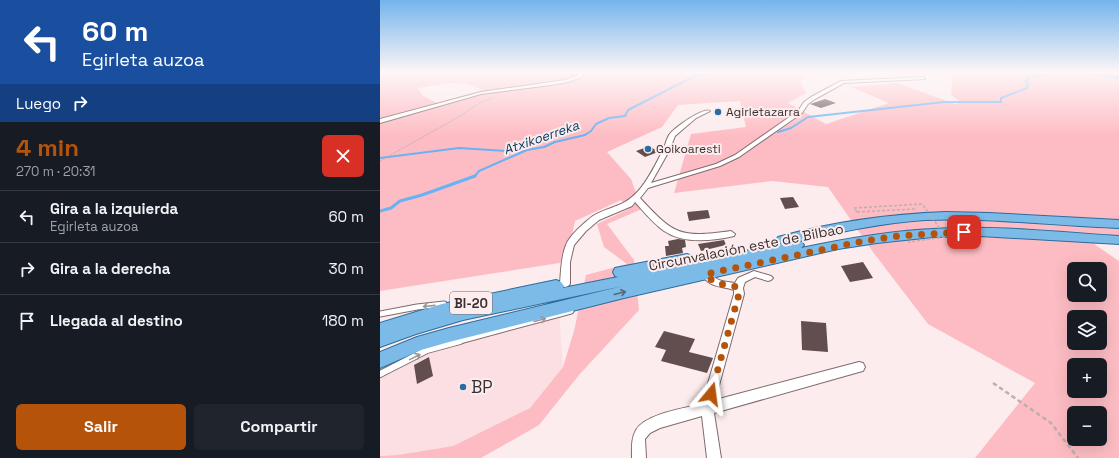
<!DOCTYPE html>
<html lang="es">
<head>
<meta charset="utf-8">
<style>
	:root { --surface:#171b24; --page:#20242c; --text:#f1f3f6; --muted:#9ea1a6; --line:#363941; --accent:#b45309 }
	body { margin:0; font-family:"Space Grotesk",sans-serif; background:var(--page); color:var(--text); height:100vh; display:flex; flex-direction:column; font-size:15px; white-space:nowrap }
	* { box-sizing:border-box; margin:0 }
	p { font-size:13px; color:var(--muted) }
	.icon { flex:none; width:22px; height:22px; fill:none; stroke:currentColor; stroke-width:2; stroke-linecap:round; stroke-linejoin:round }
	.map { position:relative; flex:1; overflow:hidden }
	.drawer { display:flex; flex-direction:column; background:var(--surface); width:380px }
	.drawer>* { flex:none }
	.banner { background:#1a4fa0; color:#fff; overflow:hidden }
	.buttons { position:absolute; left:687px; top:262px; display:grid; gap:8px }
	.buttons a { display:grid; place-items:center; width:40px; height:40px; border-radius:6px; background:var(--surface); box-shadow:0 4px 16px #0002; font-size:20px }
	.pin { position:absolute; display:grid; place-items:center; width:34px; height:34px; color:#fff; margin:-17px; border-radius:8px; box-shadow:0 2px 6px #0006 }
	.me { position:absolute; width:44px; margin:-22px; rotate:16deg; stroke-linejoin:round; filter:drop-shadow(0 0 3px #0008) }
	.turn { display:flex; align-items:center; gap:14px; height:84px; padding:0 16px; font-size:18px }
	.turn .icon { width:52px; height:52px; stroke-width:2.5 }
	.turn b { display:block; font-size:28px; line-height:34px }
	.then { display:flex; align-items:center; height:38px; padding:0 16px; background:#0003; gap:8px; font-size:15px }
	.round { display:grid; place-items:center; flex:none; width:42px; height:42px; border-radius:6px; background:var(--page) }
	.summary { display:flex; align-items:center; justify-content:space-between; height:68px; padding:0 16px }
	h1 { font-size:24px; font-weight:600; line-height:30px; color:var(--accent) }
	.action { display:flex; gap:8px; margin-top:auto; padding:8px 16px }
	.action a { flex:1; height:46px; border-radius:6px; background:var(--accent); color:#fff; font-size:16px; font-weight:600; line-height:46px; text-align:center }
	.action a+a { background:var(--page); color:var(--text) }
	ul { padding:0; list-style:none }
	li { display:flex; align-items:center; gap:12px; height:52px; padding:0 16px; border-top:1px solid var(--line) }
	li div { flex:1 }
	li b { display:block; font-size:15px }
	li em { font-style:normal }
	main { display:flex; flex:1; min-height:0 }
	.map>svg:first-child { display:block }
	.built { fill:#fbdfe2 }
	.green { fill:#fdbcc3; fill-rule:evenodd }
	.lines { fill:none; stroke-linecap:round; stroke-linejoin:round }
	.stream-far1 { stroke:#67b3f4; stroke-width:2 }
	.stream { stroke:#67b3f4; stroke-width:3 }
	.building { fill:#624d4f }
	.service-far1-casing { stroke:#806a6c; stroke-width:7 }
	.service-casing { stroke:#806a6c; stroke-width:8 }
	.minor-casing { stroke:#806a6c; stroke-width:2 }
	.primary-casing { stroke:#2c6c9d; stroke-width:2 }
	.path-far2 { stroke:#bdafb0; stroke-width:1; stroke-dasharray:2 1; stroke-linecap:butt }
	.path-far1 { stroke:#bdafb0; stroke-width:1.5; stroke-dasharray:3 2; stroke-linecap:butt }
	.path { stroke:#bdafb0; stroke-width:2.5; stroke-dasharray:4.5 3; stroke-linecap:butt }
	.service-far1 { stroke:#fff; stroke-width:5 }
	.service { stroke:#fff; stroke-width:6 }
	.minor { fill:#fff; fill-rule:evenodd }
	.primary { fill:#7cbbe8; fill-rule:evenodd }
	.path-bridge { stroke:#bdafb0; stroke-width:1.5; stroke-dasharray:3 2; stroke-linecap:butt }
	.oneway { stroke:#54677a }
	.oneway2 { stroke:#9c9798 }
	.route { stroke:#b45309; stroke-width:7; stroke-dasharray:0 12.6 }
	.poi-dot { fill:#286ca1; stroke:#fceced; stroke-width:1.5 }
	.labels { text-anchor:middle; stroke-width:4; stroke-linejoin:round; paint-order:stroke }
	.far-poi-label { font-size:12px; fill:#392f30; stroke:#fceced; text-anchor:start }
	.far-water-label { font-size:13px; font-style:italic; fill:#003c65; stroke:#fceced }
	.shield { fill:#fceced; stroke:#746869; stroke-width:1 }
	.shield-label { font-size:13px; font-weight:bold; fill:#392f30 }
	.street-label { font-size:14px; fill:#392f30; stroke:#fceced }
	.near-poi-label { font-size:17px; fill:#392f30; stroke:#fceced; text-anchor:start }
</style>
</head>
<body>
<main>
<section class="drawer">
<div class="banner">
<div class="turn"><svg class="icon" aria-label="left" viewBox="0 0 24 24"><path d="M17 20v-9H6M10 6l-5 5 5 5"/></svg><div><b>60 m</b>Egirleta auzoa</div></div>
<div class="then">Luego<svg class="icon" aria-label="right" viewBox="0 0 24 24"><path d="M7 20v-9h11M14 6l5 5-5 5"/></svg></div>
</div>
<div class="summary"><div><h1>4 min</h1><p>270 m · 20:31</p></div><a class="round" style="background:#d93025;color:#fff"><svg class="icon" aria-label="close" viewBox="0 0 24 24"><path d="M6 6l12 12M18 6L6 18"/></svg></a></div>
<ul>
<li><svg class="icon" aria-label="left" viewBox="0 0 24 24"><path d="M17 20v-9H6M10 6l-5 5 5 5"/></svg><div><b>Gira a la izquierda</b><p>Egirleta auzoa</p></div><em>60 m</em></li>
<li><svg class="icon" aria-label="right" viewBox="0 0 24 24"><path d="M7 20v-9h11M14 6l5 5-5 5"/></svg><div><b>Gira a la derecha</b></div><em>30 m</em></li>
<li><svg class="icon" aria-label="arrive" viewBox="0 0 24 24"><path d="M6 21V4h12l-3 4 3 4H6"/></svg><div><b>Llegada al destino</b></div><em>180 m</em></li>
</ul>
<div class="action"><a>Salir</a><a>Compartir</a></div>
</section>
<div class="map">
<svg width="739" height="458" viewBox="0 0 739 458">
	<rect width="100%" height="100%" fill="#fceced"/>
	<path class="built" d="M179,312L183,367L150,408L73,446L18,455L0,456V365L46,347Z"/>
	<path class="green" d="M0,72H432H429L420,82L426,93L408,103L446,124L509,103L471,87L518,83L575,104L581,102L571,95L573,75L487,72H739V244H714L739,261V458H595L655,383L548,324L493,252L448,187L392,181L294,193L311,134L366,127L360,101L298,105L282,127L227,152L251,179L262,209L227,224L254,260L259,310L199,375L159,425L101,458H0V456L18,455L73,446L150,408L183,367L194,331L206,275L247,264L224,247L217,224L249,209L241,200L195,221L186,262L0,291ZM70,83L88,84L103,90L57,103L42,95L38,88ZM694,269H720V295H694ZM694,317H720V343H694ZM694,365H720V391H694ZM694,413H720V439H694Z"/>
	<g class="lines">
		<path class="stream-far1" d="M699,72L739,78
			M398,132L411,128L428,117L564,102H621V98L647,88L648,85L646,81L648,80V77L668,75L674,72
			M0,158L79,148L143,152
			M94,177L99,171L147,150L164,147L175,142L205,135L211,131L216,124L229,118L245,116L248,110L317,75L347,72"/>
		<path class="stream" d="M0,211L11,208L20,201L42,195L95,176"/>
	</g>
	<path class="building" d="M445,99L456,103L441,108L430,104Z
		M270,146L278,152L265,157L256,151Z
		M413,197L419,207L405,209L400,198Z
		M328,210L330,218L309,221L307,212Z
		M298,239L305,240L306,247L302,248L303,253L286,256L285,246H289L288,241Z
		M344,240L346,245L321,251L318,244Z
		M483,262L493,278L470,282L461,266Z
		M421,321L446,323L448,352L422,350Z
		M284,331L315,339L309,352L333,358L327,373L281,361L286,350L275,347Z
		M49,357L53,376L37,384L34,365Z"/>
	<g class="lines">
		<g class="service-far1-casing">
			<path id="service-far1" d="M0,314L37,307L64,304
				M76,342L191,311"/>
		</g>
		<g class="service-casing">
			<path id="service" d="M0,374L47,350L80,341"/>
		</g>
		<g class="minor-casing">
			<path id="minor" d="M199,72H203L202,77L188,82L171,85L101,94L0,123V119L101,92L185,80L198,75Z
				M543,77L545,78V79L464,83L435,99L428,104L422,113L359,157L340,166L268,188L260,198C294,235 300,238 351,231L355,234L354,236C332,241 303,244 284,231C273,223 264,212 255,202L252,206L219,220L206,231L194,245L190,262V284L188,286L185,287L182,286L180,284C181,271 181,257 186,245C189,236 206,221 213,216C232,205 244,208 260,189C269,178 276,164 282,152C285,147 286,140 289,135C294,128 323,107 330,111L316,118L295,136L289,151L271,183L336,164L355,155L418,111L424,102L431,97L461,81Z
				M326,271C331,272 333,277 337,279C342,282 350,282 355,283L358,278L374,271L391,276L393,278L391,280L388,281L375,277L365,282L363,288L364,294L335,400L479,362L483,363L485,367L483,371L479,372L334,413L341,458H327L322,416L280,428L270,433L265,439L266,458H252C252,448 251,439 256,430C265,414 305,408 322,404L354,294V290C340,285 331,289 321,274L323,272Z"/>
		</g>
		<g class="primary-casing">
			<path id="primary" d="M566,212L609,213L739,220V228C674,226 609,217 545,220C502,223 460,232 419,241L422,242L424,245L421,248C464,239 509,231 553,229C615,225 677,232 739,236V244L600,236L553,237L497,243L458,249L244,298L69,342L41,350L0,368V352L37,337L69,328L243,286L83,320L36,334L0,347V323L62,304L176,280L181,282L184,286L183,288L238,277L235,276L233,272L235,268L240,267L307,254L312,256L314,259L313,261L401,244L396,240L398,237C452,222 510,214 566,212Z"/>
		</g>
		<path class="path-far2" d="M0,161L82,115L101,102L113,98"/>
		<path class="path-far1" d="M477,212L537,209"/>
		<path class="path" d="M613,383L671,423L698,458"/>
		<use href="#service-far1" class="service-far1"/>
		<use href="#service" class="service"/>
		<use href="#minor" class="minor"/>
		<use href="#primary" class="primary"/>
		<path class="path-bridge" d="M477,212L474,208L542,204L566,237L528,242"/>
	</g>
	<defs><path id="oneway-shaft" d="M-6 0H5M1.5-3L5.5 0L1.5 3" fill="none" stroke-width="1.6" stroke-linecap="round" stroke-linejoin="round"/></defs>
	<use class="oneway" href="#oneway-shaft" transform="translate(240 293) rotate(-14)"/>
	<g class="oneway2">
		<use href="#oneway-shaft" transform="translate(49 306) rotate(174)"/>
		<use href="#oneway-shaft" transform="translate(160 320) rotate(-15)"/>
		<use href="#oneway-shaft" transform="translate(35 357) rotate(-26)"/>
	</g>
	<linearGradient id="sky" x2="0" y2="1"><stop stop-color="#74b4ed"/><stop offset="0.53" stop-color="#fef6f7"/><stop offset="1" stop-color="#fef6f7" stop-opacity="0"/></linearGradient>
	<rect width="739" height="136" fill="url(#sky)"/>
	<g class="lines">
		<path class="route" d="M331,394L359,294L358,288C345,281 337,289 326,274L484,241L518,236L584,232"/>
	</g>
	<g class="poi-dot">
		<circle cx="338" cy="112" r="4"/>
		<circle cx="268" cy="149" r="4"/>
		<circle cx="83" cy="387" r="4"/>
	</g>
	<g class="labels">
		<g class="far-poi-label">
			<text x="346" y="116">Agirletazarra</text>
			<text x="276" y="153">Goikoaresti</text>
		</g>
		<g class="far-water-label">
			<text transform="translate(161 137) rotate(-19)" y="5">Atxikoerreka</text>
		</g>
		<rect class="shield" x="70" y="292" width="42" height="22" rx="3"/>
		<g class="shield-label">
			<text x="91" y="308">BI-20</text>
		</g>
		<g class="street-label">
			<text transform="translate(366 247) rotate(-11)" y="5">Circunvalación este de Bilbao</text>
		</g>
		<g class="near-poi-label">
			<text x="91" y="393">BP</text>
		</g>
	</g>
</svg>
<div class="buttons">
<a><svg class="icon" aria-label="search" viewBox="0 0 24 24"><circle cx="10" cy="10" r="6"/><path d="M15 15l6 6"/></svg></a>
<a><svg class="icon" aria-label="layers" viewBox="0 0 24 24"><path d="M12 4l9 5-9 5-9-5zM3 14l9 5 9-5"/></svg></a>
<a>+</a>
<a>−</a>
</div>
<div class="pin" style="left:584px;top:232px;background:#d93025"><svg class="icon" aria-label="arrive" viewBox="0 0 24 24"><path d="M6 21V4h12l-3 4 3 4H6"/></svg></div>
<svg class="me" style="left:331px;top:394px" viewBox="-20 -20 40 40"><path d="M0-17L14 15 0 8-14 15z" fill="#b45309" stroke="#fff" stroke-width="4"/></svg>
</div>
</main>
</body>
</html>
